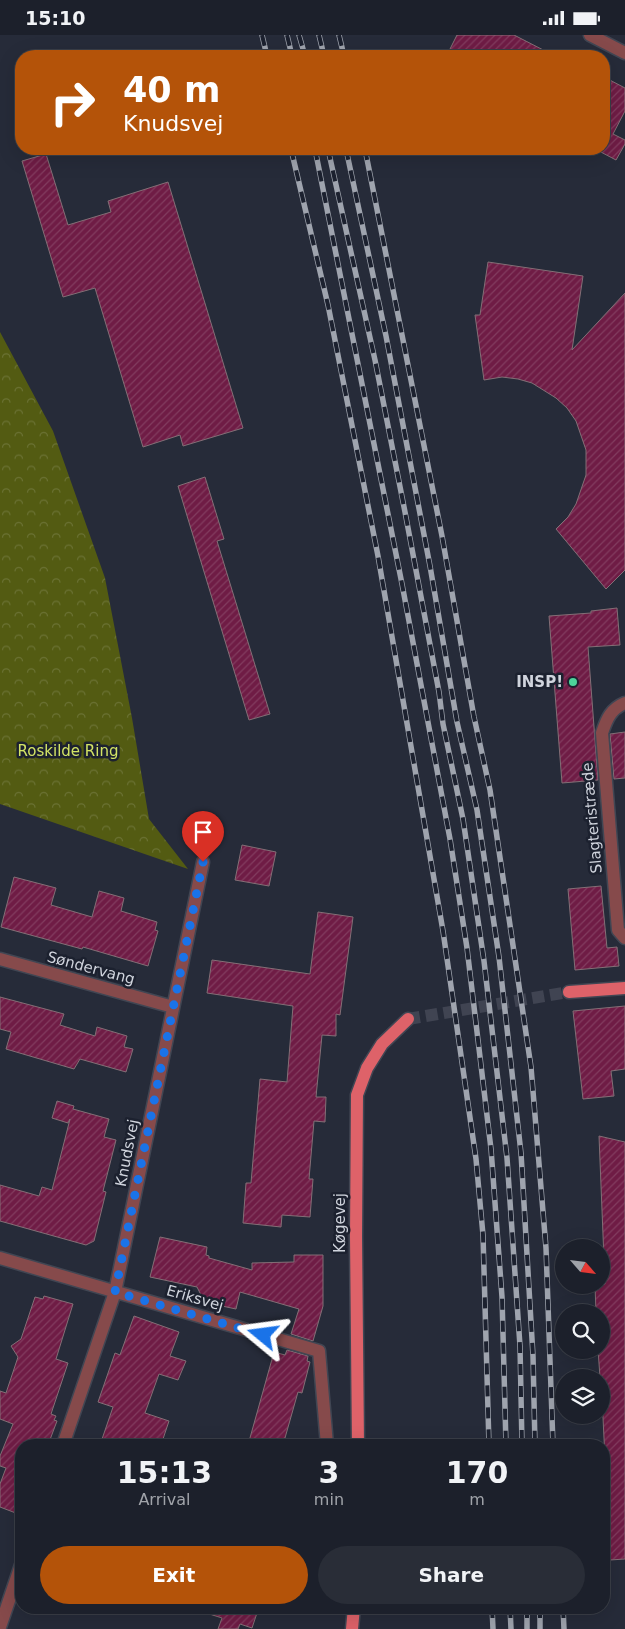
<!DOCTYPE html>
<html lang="en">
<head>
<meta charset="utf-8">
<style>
	:root { --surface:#1c202b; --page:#292d37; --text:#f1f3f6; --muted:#a0a3a9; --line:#3a3e47; --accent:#b45309 }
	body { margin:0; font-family:"DejaVu Sans",sans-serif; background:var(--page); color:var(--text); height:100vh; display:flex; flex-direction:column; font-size:19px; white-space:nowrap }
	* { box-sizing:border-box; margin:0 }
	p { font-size:16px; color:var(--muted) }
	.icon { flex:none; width:28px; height:28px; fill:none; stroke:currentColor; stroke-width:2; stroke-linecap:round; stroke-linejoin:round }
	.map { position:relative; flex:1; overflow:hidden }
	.drawer { position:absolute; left:15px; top:1404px; width:595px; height:175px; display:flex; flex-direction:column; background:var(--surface); border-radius:20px; box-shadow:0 5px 20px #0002,0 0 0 1px var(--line) }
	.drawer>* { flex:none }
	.top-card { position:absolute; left:15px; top:15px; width:595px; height:105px; border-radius:20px; box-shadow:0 5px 20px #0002,0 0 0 1px var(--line); background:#b45309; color:#fff; overflow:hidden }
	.needle { width:32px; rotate:118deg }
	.fabs { position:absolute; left:555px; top:1204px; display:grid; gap:10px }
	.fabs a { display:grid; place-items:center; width:55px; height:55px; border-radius:50%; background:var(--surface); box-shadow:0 5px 20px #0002,0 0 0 1px var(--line); font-size:25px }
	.pin { position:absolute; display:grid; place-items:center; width:42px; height:42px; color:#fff; margin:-51px -21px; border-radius:50% 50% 50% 0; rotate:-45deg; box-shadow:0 0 5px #0007 }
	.pin .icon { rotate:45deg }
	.me { position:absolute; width:55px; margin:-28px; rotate:286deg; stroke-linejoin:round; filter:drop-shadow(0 0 4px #0008) }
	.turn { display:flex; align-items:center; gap:18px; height:105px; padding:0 25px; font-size:22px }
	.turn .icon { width:65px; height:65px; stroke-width:2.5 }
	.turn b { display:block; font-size:35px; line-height:42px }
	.eta { display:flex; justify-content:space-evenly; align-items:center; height:85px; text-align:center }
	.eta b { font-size:30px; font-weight:800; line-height:35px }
	.primary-button { display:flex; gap:10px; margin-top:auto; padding:10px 25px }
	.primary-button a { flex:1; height:58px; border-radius:30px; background:var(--accent); color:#fff; font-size:20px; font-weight:800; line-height:58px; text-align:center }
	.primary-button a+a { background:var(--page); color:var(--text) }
	.status { display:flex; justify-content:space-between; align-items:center; height:35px; padding:0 25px; background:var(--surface); direction:ltr }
	.status svg { height:14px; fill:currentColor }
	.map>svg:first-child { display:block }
	.forest { fill:url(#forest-crowns) }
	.building { fill:url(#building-hatch); stroke:#836f76 }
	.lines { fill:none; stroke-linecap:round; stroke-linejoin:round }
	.major-tunnel { stroke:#404452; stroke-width:12; stroke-dasharray:12 6; stroke-linecap:butt }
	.minor-casing { stroke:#414653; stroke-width:15 }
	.major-casing { stroke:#414653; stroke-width:15 }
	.minor { stroke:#864a4b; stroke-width:12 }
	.major { stroke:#de6269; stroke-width:12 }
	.rail-casing { stroke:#9fa4ae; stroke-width:5.5 }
	.rail { stroke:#1c212f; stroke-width:4; stroke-dasharray:11; stroke-linecap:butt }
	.route { stroke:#1a73e8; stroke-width:9; stroke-dasharray:0 16.2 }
	.poi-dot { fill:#4dd39a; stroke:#1c212f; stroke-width:2 }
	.labels { text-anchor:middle; stroke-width:5; stroke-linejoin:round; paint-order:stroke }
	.poi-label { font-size:15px; font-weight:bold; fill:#d0d4dd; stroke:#1c212f; text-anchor:end }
	.park-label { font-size:15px; fill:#d3e465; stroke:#1c212f }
	.street-label { font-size:15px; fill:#d0d4dd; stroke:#1c212f }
</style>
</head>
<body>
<div class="status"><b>15:10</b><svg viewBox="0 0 49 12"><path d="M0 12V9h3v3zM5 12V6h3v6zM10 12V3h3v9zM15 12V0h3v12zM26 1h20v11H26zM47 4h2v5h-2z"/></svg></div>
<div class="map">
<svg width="625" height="1594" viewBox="0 0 625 1594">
	<defs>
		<pattern id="forest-crowns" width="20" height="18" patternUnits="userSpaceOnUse" patternTransform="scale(1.25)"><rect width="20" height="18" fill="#535b12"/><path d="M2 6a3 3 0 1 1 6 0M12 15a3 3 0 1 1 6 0" fill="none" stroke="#6b7234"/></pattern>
		<pattern id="building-hatch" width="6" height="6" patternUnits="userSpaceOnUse" patternTransform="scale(1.25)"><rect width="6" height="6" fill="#6f1c45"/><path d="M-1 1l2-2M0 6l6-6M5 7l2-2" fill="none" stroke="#823c5f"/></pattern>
	</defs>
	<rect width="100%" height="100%" fill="#262b39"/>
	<path class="forest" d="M0,297L53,396L105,543L132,683L149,784L188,834L0,769Z"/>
	<path class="building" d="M457,0H514L555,21H464L450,14Z
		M604,42L625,53V76L613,99L625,105V109L616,125L597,115L604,114Z
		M46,119L68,190L111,177L108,166L168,147L243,393L183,411L180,400L143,412L95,253L63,262L22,126Z
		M488,227L583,241L572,315L625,258V535L606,554L556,494L568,482L576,469L586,440V415L576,386L567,373L556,363L532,348L518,344L502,342L484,345L475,280H480Z
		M205,442L224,504L217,506L270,679L249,685L178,451Z
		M617,573L620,610L588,612L598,745L562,748L549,581L591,578V576Z
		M625,697V743L614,744L610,699Z
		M242,810L276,817L269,851L235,845Z
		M14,842L56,853L51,870L92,882L99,856L124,863L121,876L157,887L155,895L158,896L148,931L83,912L82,914L1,892Z
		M601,851L607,913L617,912L619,931L575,935L568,854Z
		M318,877L353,882L340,980L336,979V1001L322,1000L316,1062H326L325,1087L314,1086L309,1144H313L310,1182L282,1180L281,1192L243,1188L246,1148H251L260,1044L287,1047L293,971L207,958L212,925L310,939Z
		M0,962L64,979L60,990L95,1001L97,992L127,1001L124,1012L133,1014L126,1037L80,1024L74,1034L6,1014L11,997L0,994Z
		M625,971V1034L611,1036L614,1061L583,1064L573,976Z
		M57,1066L74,1071L73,1074L109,1084L104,1102L116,1105L103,1156L106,1157L94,1206L86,1210L0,1186V1150L39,1161L42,1152L52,1155L70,1084L68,1088L52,1083Z
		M599,1101L625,1107V1524L610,1525L601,1342H600L598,1315H601V1278H596L595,1250L605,1249Z
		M160,1202L207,1212L206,1220L209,1221V1223L252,1235V1228L294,1227V1220H323V1271L313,1306L291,1299L299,1274L240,1257L236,1274L222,1271L206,1270L197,1252L150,1242Z
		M44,1261L73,1269L56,1324L68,1328L51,1379L56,1381L54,1385L57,1386L48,1410H21V1480L0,1472V1449L6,1433L0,1431V1421L13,1389L0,1384V1356L6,1358L18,1322L11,1311L21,1304L35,1262L43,1264Z
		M134,1281L179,1297L170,1321L186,1326L178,1345L159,1339L145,1378L169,1386L161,1410H100L113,1372L98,1367L115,1318L120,1320Z
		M287,1315L308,1321L307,1326L310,1327L302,1358L298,1357L283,1410H248L274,1317L285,1320Z
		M200,1572H259L252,1593L240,1589L238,1594H218L222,1583L200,1576Z"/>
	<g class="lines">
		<path class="major-tunnel" d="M408,984L569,957"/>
		<g class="minor-casing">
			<path id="minor" d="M590,0L625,18
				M625,668C611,674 607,683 602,698L618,895L625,903
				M0,924L173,972
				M0,1223L319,1316L327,1410
				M63,1410L115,1257L203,827
				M0,1592L21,1530"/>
		</g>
		<g class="major-casing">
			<path id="major" d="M569,957L625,953
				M358,1410L356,1201L357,1060L367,1033L382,1009L408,984
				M352,1594L354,1572"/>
		</g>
		<use href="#minor" class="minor"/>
		<use href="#major" class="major"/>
		<g class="rail-casing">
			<path id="rail" d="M262,0L267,21
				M287,0L292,21
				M299,0L305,21
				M319,0L324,21
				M339,0L344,21
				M291,114L328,270L378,521L443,896L476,1124L483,1200L489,1410
				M315,114L402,549L450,804L467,913L491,1114L502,1262L506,1410
				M328,114L375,325L405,477L439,657L443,689L463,784L484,926L507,1123L520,1311L522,1410
				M346,114L386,301L430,531L457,687L477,775L499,922L521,1118L533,1321L535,1410
				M365,114L442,501L474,682L490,755L531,1032L546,1213L553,1410
				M492,1572L493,1594
				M510,1572L511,1594
				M527,1572V1594
				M540,1572V1594
				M563,1572L564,1594"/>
		</g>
		<use href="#rail" class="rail"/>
	</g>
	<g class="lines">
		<path class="route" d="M203,827L115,1257L263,1300"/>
	</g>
	<circle class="poi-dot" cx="573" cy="647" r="5"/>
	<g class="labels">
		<g class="poi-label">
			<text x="563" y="652">INSP!</text>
		</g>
		<g class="park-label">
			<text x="68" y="721">Roskilde Ring</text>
		</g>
		<g class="street-label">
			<text transform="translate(592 783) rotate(-95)" y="5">Slagteristræde</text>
			<text transform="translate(91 933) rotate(15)" y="5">Søndervang</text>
			<text transform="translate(127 1118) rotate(-79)" y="5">Knudsvej</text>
			<text transform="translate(340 1188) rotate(-90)" y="5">Køgevej</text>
			<text transform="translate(195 1263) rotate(16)" y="5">Eriksvej</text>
		</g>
	</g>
</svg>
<div class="fabs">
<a><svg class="needle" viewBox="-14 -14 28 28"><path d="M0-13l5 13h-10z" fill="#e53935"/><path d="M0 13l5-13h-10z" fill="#a0a3a9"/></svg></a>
<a><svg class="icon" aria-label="search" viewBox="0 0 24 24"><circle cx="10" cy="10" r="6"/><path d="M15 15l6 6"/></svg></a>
<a><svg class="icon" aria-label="layers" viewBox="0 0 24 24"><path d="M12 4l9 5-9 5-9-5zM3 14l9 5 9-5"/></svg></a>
</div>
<div class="pin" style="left:203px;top:827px;background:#d93025"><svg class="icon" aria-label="arrive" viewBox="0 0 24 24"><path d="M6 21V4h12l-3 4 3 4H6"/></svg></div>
<svg class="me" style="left:263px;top:1300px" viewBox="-20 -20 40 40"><path d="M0-17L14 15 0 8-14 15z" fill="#1a73e8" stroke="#fff" stroke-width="4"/></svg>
<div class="top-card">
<div class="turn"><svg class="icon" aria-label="right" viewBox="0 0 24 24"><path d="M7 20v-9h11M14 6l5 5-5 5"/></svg><div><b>40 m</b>Knudsvej</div></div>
</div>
<section class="drawer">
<div class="eta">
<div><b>15:13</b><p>Arrival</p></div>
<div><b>3</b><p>min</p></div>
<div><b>170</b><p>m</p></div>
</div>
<div class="primary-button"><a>Exit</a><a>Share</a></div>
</section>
</div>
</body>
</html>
